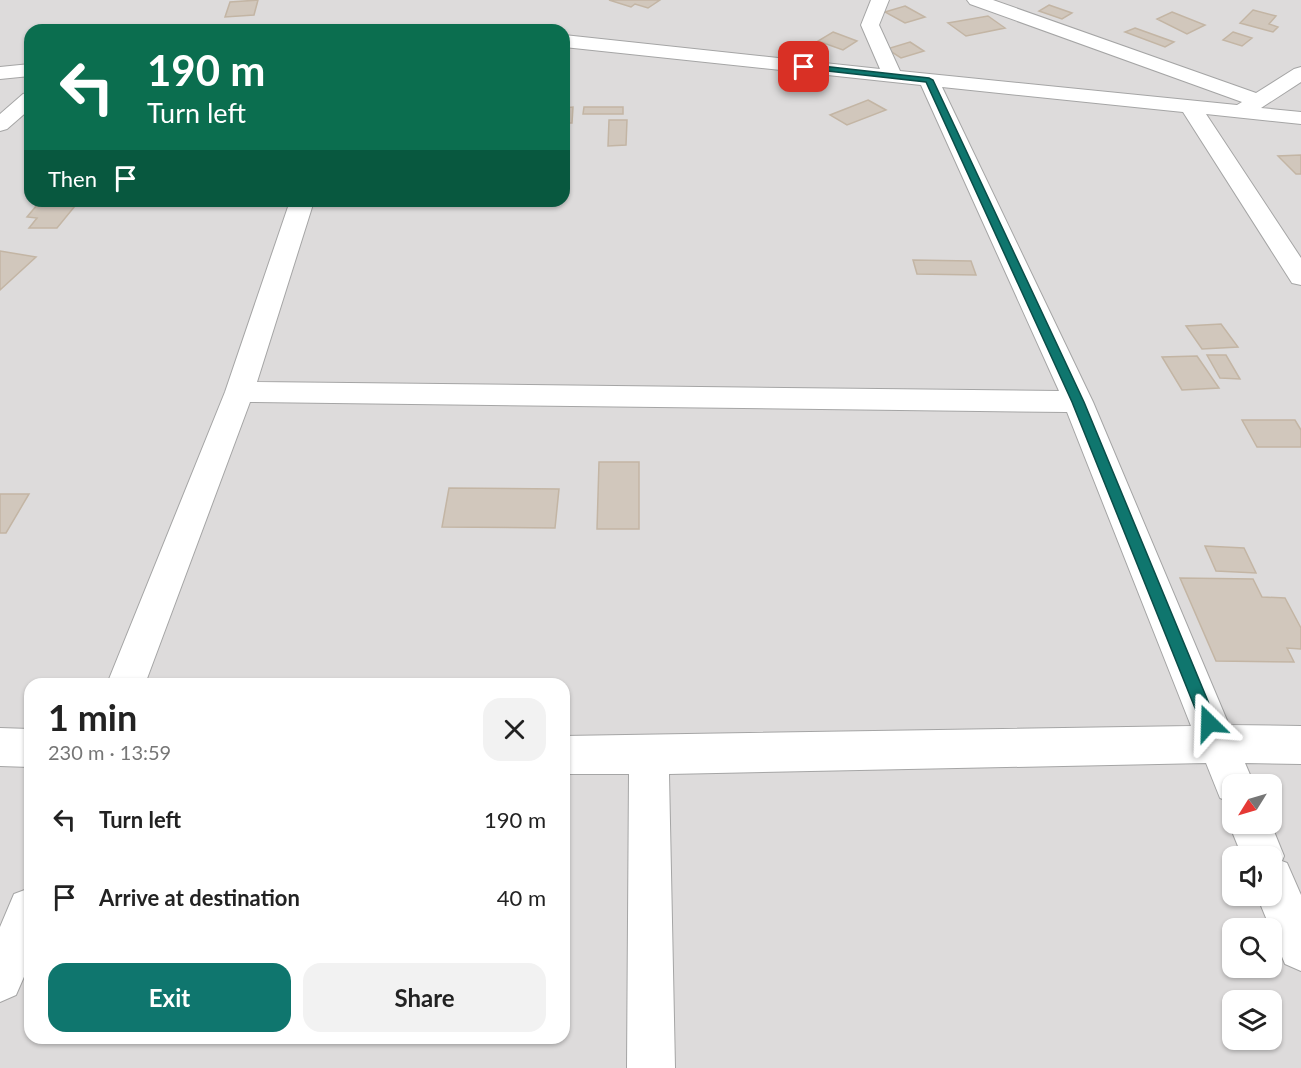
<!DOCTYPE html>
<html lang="en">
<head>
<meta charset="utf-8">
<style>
	:root { --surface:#fff; --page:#f2f2f2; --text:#222; --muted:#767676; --accent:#0f766e }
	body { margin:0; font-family:Lato,sans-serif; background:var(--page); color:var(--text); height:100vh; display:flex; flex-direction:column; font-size:22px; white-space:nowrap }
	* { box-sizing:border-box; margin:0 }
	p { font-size:20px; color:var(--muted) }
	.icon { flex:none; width:33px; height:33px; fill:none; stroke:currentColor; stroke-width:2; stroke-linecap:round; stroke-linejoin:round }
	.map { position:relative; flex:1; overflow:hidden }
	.drawer { position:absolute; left:24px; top:678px; width:546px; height:366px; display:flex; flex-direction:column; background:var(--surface); border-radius:18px; box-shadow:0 2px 4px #0004 }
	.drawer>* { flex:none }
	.banner { position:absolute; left:24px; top:24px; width:546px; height:183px; border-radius:18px; box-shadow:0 2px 4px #0004; background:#0b6e4f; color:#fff; overflow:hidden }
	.needle { width:39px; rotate:233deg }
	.tools { position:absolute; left:1222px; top:774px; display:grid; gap:12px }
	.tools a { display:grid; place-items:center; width:60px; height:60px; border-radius:12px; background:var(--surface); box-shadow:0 2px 4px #0004; font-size:30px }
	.pin { position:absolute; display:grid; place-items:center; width:51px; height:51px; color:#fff; margin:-26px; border-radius:12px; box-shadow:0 3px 9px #0006 }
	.me { position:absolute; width:66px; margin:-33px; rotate:338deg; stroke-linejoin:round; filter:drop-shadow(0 0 4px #0008) }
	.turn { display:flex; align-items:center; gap:21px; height:126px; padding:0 24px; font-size:27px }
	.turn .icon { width:78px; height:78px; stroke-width:2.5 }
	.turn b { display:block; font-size:42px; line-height:51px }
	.then { display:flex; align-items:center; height:57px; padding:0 24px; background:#0003; gap:12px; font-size:22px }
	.round { display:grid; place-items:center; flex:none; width:63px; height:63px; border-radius:18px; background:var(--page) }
	.head { display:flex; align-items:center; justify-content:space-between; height:102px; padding:0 24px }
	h1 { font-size:36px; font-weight:700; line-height:45px }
	.button { display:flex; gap:12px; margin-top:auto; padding:12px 24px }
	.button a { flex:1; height:69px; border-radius:18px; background:var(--accent); color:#fff; font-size:24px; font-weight:700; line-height:69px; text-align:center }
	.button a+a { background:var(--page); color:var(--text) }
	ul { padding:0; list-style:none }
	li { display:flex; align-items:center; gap:18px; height:78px; padding:0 24px }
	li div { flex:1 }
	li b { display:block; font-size:22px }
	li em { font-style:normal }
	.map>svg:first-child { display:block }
	.residential { fill:#dddbdb; fill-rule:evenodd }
	.building { fill:#d1c7bc; stroke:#c3b5a4; stroke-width:1.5 }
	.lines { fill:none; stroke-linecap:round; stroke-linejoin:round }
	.minor-casing { stroke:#a5a5a5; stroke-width:2 }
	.minor { fill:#fff; fill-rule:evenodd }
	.route { fill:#0f766e; stroke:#0a4d48; stroke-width:1.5 }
</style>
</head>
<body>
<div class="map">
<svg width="1301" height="1068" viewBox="0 0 1301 1068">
	<rect width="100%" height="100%" fill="#f0ede4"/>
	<path class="residential" d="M0,0H1301V1068H0ZM30,30H564V201H30ZM30,684H564V1038H30ZM1233,784H1272V824H1233ZM1233,856H1272V896H1233ZM1233,928H1272V968H1233ZM1233,1000H1272V1040H1233Z"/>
	<path class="building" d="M258,0L254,15L225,17L230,2Z
		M609,0H660L648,8L635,4L631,7Z
		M1049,5L1072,13L1062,19L1039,11Z
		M905,6L925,17L905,23L885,12Z
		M1253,10L1276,16L1269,24L1278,27L1273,32L1240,23Z
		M1172,12L1205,25L1187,34L1157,19Z
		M988,16L1005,28L966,36L948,23Z
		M1135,28L1174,42L1165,47L1125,32Z
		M833,32L857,41L843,50L818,41Z
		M1233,32L1252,38L1242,46L1223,40Z
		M910,42L924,51L901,58L887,49Z
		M868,100L886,110L847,125L830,115Z
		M573,107L572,123H564V108Z
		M584,107H623V114H583Z
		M609,120H627L626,145L608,146Z
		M1301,155V174H1296L1278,156Z
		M37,205L75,206L57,228H29L37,218L27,217Z
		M0,251L36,257L0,290Z
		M913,260L971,261L976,275L917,274Z
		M1221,324L1238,347L1202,349L1186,326Z
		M1207,355H1226L1240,379L1220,378Z
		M1197,356L1219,388L1182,390L1162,357Z
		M1242,420H1295L1301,430V447H1257Z
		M599,462H639V529H597Z
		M449,488L559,489L555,528L442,527Z
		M0,494H29L6,533H0Z
		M1205,546L1244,548L1256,573L1216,571Z
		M1180,578L1253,579L1262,597L1285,598L1301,628V649L1287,648L1294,662L1216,661Z"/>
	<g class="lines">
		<g class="minor-casing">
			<path id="minor" d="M871,0H889L879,25L900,71L1237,105L1242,102L970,4L967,0H993L1256,93L1294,69L1301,67V82L1261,108L1301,112V124L1206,114L1301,258V285L1292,283L1183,112L942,87L1093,402L1229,725L1301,726V764L1245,763L1254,784H1233V803L1220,798L1206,763L669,774L675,1068H627L629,774H564V736L1191,726L1067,412L250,402L145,684H107L225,392L290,201H314L257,382L1059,391L921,85L564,47V35L880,69L861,25Z
				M428,25L465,26L468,30H419L422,26Z
				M30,64V76L0,79V67Z
				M30,92V109L7,129L0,131V114L23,94Z
				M0,728L30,729V767L0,766Z
				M1233,815V824H1271L1284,856L1282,861L1287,863L1301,895V971L1285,964L1257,896H1272V856H1242L1229,824Z
				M30,888V963L16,995L0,1002V927L14,894Z"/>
		</g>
		<use href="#minor" class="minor"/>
	</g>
	<path class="route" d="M804,64L929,78L933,80L1084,402L1217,723L1214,728L1209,731L1203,728L1072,402L926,82L801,68L800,67Z"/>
</svg>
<div class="tools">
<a><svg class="needle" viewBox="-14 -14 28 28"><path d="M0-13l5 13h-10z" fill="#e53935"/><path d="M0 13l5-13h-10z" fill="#767676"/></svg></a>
<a><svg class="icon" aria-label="sound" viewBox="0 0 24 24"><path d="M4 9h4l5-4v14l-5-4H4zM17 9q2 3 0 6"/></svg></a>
<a><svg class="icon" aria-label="search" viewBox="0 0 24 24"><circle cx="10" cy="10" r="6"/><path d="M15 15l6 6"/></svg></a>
<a><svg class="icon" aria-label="layers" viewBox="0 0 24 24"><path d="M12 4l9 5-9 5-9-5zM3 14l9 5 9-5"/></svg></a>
</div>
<div class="pin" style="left:804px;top:67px;background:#d93025"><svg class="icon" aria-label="arrive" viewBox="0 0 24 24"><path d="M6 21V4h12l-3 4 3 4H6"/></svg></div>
<svg class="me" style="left:1209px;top:723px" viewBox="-20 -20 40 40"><path d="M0-17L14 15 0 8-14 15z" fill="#0f766e" stroke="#fff" stroke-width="4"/></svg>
<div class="banner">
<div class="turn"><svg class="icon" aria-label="left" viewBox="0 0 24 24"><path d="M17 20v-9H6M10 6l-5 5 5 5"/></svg><div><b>190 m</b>Turn left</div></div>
<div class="then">Then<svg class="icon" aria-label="arrive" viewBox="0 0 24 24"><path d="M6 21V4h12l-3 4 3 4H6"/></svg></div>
</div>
<section class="drawer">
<div class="head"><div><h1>1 min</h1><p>230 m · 13:59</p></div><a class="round"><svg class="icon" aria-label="close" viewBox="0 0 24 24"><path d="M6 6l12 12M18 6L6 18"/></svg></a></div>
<ul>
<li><svg class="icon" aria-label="left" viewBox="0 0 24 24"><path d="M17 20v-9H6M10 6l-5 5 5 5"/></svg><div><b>Turn left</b></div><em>190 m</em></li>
<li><svg class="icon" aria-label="arrive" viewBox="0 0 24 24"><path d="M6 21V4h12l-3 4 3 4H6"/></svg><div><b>Arrive at destination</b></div><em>40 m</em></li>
</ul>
<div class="button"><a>Exit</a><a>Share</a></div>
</section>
</div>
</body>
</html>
